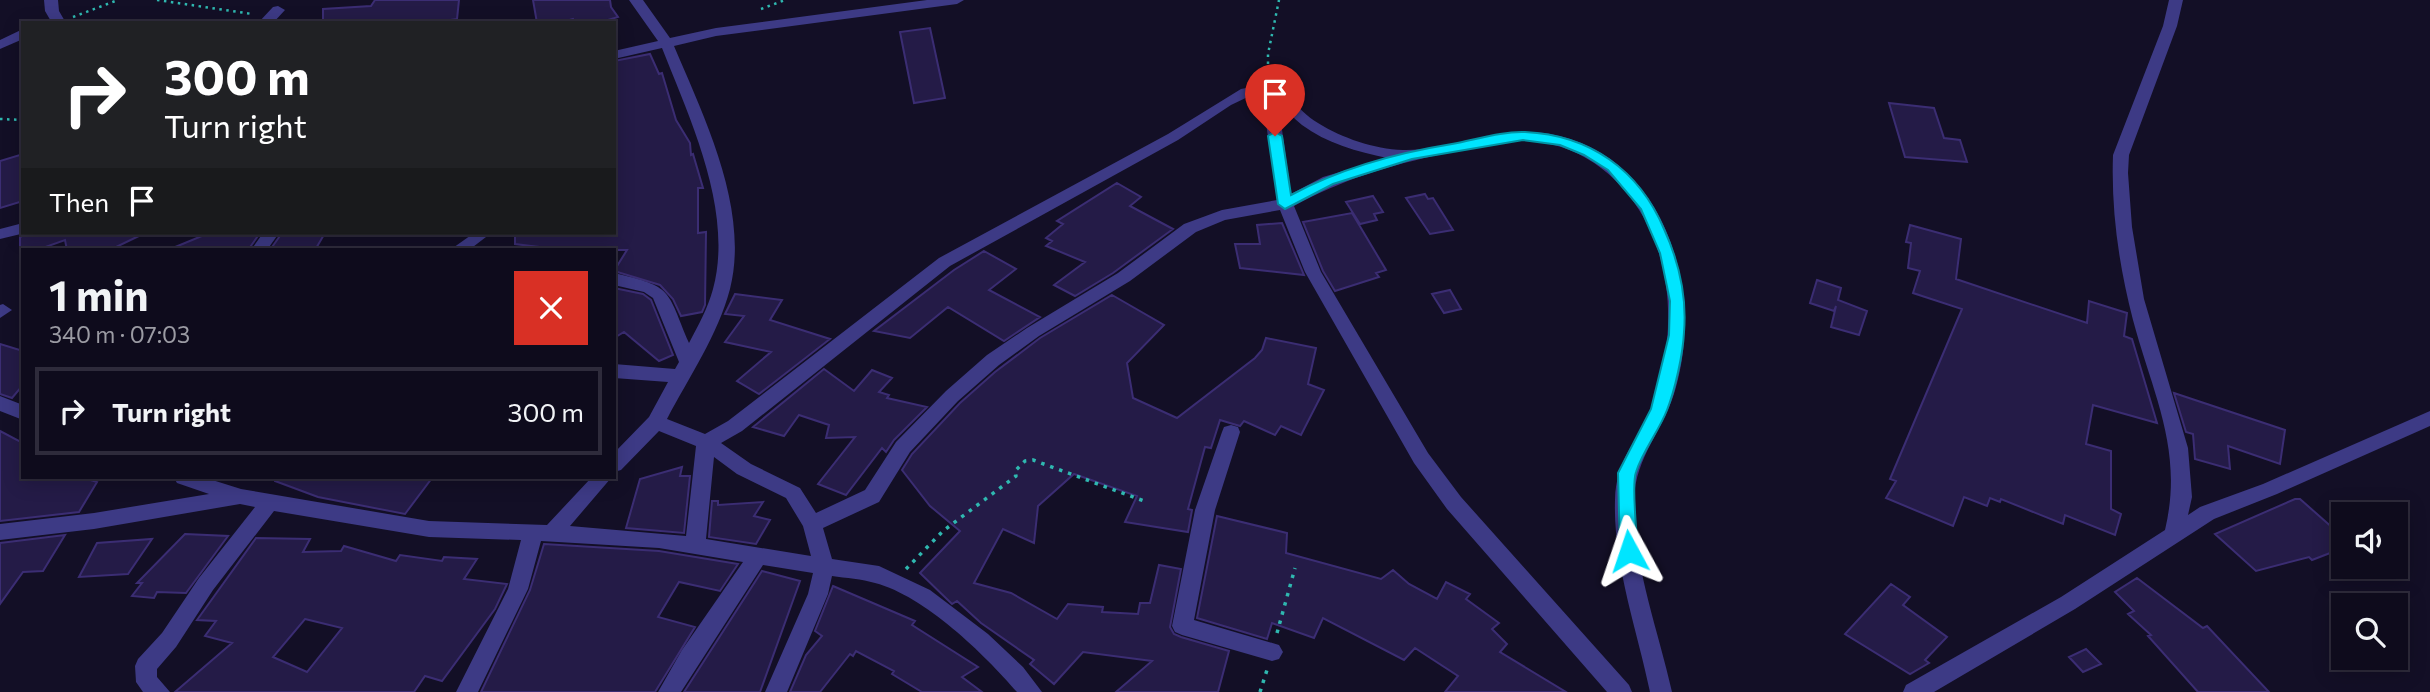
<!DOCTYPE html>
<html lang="en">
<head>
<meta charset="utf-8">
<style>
	:root { --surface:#0e0b1c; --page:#1c1929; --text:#f1f3f6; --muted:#9b9ba3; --line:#2e2b3b }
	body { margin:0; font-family:Commissioner,sans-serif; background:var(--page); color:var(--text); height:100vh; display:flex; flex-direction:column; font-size:26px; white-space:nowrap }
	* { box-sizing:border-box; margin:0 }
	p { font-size:23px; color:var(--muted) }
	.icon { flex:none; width:38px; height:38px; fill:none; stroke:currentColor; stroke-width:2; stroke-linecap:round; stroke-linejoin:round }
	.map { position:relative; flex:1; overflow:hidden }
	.side { position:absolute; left:21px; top:248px; width:595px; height:231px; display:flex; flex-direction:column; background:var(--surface); border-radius:0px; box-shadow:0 4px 18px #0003,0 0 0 2px var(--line) }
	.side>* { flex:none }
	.guide { position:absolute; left:21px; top:21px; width:595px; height:214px; border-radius:0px; box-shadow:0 4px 18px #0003,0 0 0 2px var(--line); background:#202124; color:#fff; overflow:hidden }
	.buttons { position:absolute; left:2331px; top:502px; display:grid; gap:14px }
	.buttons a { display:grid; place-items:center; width:77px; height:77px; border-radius:0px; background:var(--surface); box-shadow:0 4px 18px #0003,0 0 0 2px var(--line); font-size:35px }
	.pin { position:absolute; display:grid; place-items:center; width:60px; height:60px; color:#fff; margin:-72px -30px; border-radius:50% 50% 50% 0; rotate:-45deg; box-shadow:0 0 7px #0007 }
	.pin .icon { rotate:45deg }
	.me { position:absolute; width:77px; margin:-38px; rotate:355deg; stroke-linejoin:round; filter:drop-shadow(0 0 5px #0008) }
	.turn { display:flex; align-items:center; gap:24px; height:147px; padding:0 28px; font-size:32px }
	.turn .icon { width:91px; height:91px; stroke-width:2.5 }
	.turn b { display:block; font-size:49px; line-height:60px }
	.then { display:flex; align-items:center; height:66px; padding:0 28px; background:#0003; gap:14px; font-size:26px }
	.round { display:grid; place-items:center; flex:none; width:74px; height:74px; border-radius:0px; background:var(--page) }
	.headline { display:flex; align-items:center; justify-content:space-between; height:119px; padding:0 28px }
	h1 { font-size:42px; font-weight:700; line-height:52px }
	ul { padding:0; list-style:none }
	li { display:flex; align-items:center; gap:21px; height:88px; margin:0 14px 10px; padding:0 14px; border:4px solid var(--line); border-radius:0px }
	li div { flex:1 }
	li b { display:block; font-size:26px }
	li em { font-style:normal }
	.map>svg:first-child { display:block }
	.building { fill:#241b47; stroke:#3b2d73; stroke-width:2; fill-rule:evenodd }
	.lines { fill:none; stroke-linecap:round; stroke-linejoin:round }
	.path-far1 { stroke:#2fb8b0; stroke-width:2.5; stroke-dasharray:2.5 4.5; stroke-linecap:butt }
	.path { stroke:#2fb8b0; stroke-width:3.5; stroke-dasharray:3.5 6; stroke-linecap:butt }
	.minor { fill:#3d3a85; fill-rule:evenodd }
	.route { fill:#00e5ff; stroke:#0095a6; stroke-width:2 }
</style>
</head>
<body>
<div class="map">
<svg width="2430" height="692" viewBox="0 0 2430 692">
	<rect width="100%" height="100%" fill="#130f26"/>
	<path class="building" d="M375,0H459L457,19L430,23H323V9L371,6Z
		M533,0H610L611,7L618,17L598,23H575L573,19L559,23H537Z
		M930,28L945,98L914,103L900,32Z
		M650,54L659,74L662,73L676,120L690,143L691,155L693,154L703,188H698V233L706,232L705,305L702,312L681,316L673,299L660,285L614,271L627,250H564L515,244V233H614V61Z
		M1889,103L1934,108L1944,138L1960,140L1967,162L1905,157Z
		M23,154V201L0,208V161Z
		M1117,183L1141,197L1130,206L1173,229L1113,273L1075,296L1054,285L1085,262L1046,246L1052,241L1046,238L1063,224L1057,221Z
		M1425,194L1428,199L1433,198L1453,230L1430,234L1406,198Z
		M1373,196L1383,212L1374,214L1377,220L1360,224L1346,202Z
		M1352,213L1386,270L1376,273L1379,277L1335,291L1323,271L1303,222Z
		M1282,223L1304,275L1240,268L1235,244H1260L1257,225Z
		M1910,225L1961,239L1956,279L2087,323L2089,301L2127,313L2124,336L2132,339L2157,423L2093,405L2086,444L2111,451V509L2121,514L2115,535L2065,515L2063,524L2001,499L2000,502L1990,498L1987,506L1964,497L1953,526L1886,498L1896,481L1890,479L1962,309L1913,293L1920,271L1908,268L1911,243L1906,242Z
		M28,233H145L110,250H67L65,240L37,250H20V237Z
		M209,233H260L248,250H168Z
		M282,233H325L315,250H270Z
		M984,251L1016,269L989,290L1040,317L1004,341L948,307L910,338L874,331L954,270Z
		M1817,280L1841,288L1838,300L1867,311L1859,335L1831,327L1836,306L1834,311L1810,303Z
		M614,288L643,294L651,300L673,355L659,361L624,332L614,338Z
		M1450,290L1461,309L1444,313L1432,294Z
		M735,294L782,300L770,320L830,339L759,394L737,381L771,352L725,342L744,316L725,314Z
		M1112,295L1164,325L1127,363L1133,398L1177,418L1255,358L1262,350L1266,338L1316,348L1308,384L1324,390L1301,435L1281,426L1275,435L1244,421L1240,426L1220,420L1211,448L1205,447L1188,509L1192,510L1188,532L1125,522L1137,496L1074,474L1038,506L1034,543L1003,529L974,583L1011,593L1057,619L1068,604L1103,607L1102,612L1138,614L1140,603H1150L1159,565L1181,569L1170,627L1174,634L1181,637L1229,651L1218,692H1116L1152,661L1083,652L1054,684L1030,664L1034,660L981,623L957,601L952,604L920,573L960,531L930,506L902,470L912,454L960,403L995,372L1040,338Z
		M0,344L23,351V385L12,398L0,394Z
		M824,369L854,391L872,370L892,378L879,392L889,395L887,398L927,407L894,440L886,452L882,448L846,495L818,484L855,437L826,438L829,425L799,415L784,436L753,427Z
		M2174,393L2285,430L2280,464L2228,446L2230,469L2195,459L2193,434L2186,432Z
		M0,431L23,443V478H84L97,482L79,512L0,521Z
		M682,467L680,476H690L684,533L626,528L640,479Z
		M275,478H432L405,514L318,497L275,481Z
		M2295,499H2300L2343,537V548L2312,560L2309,557L2256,571L2215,534Z
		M712,501H718V505L763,502L754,516L770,520L756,544L709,537Z
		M1217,516L1287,533L1286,553L1381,579L1393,570L1409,584L1437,599L1446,582L1470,594L1466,599L1499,623L1492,629L1507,644L1500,652L1566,692H1445L1458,676L1415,648L1404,660L1323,618L1314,638L1272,623L1267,639L1197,618Z
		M185,534L228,536L186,593L157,592L154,598L132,596L142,583H137Z
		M65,535L43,571L23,572L0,604V543Z
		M256,538L310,539L303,552L341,551L344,546L396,561L400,555L442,561L444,557L477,559L464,579L507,584L495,609L442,681L425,676L414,692H175L232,643L205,636L216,621L197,620ZM305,619L342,628L307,672L273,657Z
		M152,539L128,574L79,577L97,543Z
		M544,544L659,551L738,564L720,591L679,582L658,617L695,627L655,692H481L530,590Z
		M762,571L800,581L760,692H684Z
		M2137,578L2203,628L2207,626L2269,692H2198L2148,636L2151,635L2128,614L2134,611L2115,592Z
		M1891,584L1910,597L1903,605L1947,637L1925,660L1929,663L1910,674L1845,634Z
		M833,586L915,621L912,625L978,667L962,677L982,692H922L892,674L894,671L856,651L853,656L850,654L820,692H790L806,655L822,636L815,631Z
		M2086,649L2101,664L2083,672L2069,657Z"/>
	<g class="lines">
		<path class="path-far1" d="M157,0L252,14
			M761,9L785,0
			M73,17L118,0
			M1268,78V54L1279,0
			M0,119L23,120"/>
		<path class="path" d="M906,569L943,531L1016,476L1015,471L1025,461L1033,460L1144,501
			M1277,633L1295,568
			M1260,692L1267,670"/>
		<path class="minor" d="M44,0H58L59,11L66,23H52L45,11Z
			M629,0H643L670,38L716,28L927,0H964L957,4L716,36L674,46C704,117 750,209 730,289C718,335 689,377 667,419L705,434L728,421L939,258L1168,134L1241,89C1284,78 1288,104 1318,123C1342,138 1374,149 1403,150C1453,151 1499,125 1550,134C1664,154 1704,288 1676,387C1665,429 1635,456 1634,500C1633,565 1658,629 1672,692H1650C1637,629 1613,564 1615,500C1616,459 1637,443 1651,408C1660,387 1664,364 1667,341C1671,299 1665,256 1644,218C1619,173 1574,140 1521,141C1494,141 1468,149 1443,154C1390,165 1341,180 1294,206L1321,272L1428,453L1461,497L1629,685L1632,692H1607L1447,509L1414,463L1305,272L1280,210L1225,220L1196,232L1130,281L1039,336L999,365L958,401L910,452L879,502L823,528L832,559L879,566L930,590L988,634L1023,667L1042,692H1017C984,654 925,596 875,583C862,579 846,578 832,576L828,594L787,692H765L808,594L813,573L763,565L681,692H658L682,650L743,562L659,548L541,541L528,589L478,692H456L508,589L521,540L429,537L274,511L213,590L176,647L157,669V677L170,692H143L136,682L135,666L138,659L162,633L199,578L255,507L240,504L94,529L0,540V524L94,513L209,494L177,483L174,478H206L241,489L429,521L547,525L591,478H611L570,526L686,536L696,446L659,431L621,470L614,472V453L649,417L668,382L614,378V364L675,369L679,362L653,298L644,292L614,285V273C674,287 666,289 689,343C698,326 708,308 713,289C734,211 690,119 662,48L614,59V51L658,41ZM1254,94L1262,95L1277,200L1222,210L1184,224L1118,273L1027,328L987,355L946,391L896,442L865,490L816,513L800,488L751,464L721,443L742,431L950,266L1178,140L1231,105ZM1278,101C1286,109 1293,118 1302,125C1326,143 1358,152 1387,158L1323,177L1291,194ZM714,457L737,474L786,498L803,526L811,556L706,539Z
			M2169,0H2183L2177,26L2129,155L2128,173L2132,227L2144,299L2188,448L2192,497L2188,515L2200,507L2263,484L2430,411V426L2277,494L2214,519L2075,609L1934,692H1903L1906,685L2061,597L2165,530C2184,450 2153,395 2133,320C2119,266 2111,211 2113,155L2163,26Z
			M278,6L285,10L273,23H258L273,7Z
			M23,29V39L0,49V40Z
			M23,223V233H25L0,239V229Z
			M263,233H279L267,250H251Z
			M474,233H484L486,237L469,250H450Z
			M3,304L12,310L0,318V305Z
			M0,396L23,405V420L0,411Z
			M1231,425L1238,427L1240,432L1215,510L1194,620L1279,645L1283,652L1279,659L1272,661L1182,635L1175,632L1172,626L1195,510L1222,432L1224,427Z"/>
	</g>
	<path class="route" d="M1275,132L1282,136L1291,195C1341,168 1396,153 1452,144C1475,140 1502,131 1525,132C1590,135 1639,170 1664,229C1679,262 1687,296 1684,332C1683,354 1675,390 1667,410C1659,431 1643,450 1636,472C1631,486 1637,533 1638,551L1636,556L1629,559L1623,556L1620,551L1618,473L1651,409L1669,335L1670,301L1660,253L1641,209L1608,170L1584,155L1560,145L1523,140L1412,159L1333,184L1285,209L1278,204L1268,136Z"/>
</svg>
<div class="buttons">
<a><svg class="icon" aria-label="sound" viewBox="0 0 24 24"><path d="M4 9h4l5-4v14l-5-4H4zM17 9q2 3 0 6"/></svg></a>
<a><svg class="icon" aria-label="search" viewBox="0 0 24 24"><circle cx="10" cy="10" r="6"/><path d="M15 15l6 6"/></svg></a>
</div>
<div class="pin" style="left:1275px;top:136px;background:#d93025"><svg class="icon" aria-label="arrive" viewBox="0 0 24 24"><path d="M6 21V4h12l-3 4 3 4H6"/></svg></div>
<svg class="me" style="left:1629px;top:551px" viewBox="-20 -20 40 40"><path d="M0-17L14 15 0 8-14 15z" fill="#00e5ff" stroke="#fff" stroke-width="4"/></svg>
<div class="guide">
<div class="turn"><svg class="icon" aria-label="right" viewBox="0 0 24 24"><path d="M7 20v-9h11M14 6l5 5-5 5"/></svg><div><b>300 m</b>Turn right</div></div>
<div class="then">Then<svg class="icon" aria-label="arrive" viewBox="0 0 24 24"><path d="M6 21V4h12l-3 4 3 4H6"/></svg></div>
</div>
<section class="side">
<div class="headline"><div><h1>1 min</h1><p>340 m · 07:03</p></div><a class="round" style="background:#d93025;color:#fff"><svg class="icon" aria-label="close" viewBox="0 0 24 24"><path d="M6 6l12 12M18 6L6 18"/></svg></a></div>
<ul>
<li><svg class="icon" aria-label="right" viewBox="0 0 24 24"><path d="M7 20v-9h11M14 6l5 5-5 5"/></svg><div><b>Turn right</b></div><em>300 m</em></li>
</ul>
</section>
</div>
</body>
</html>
